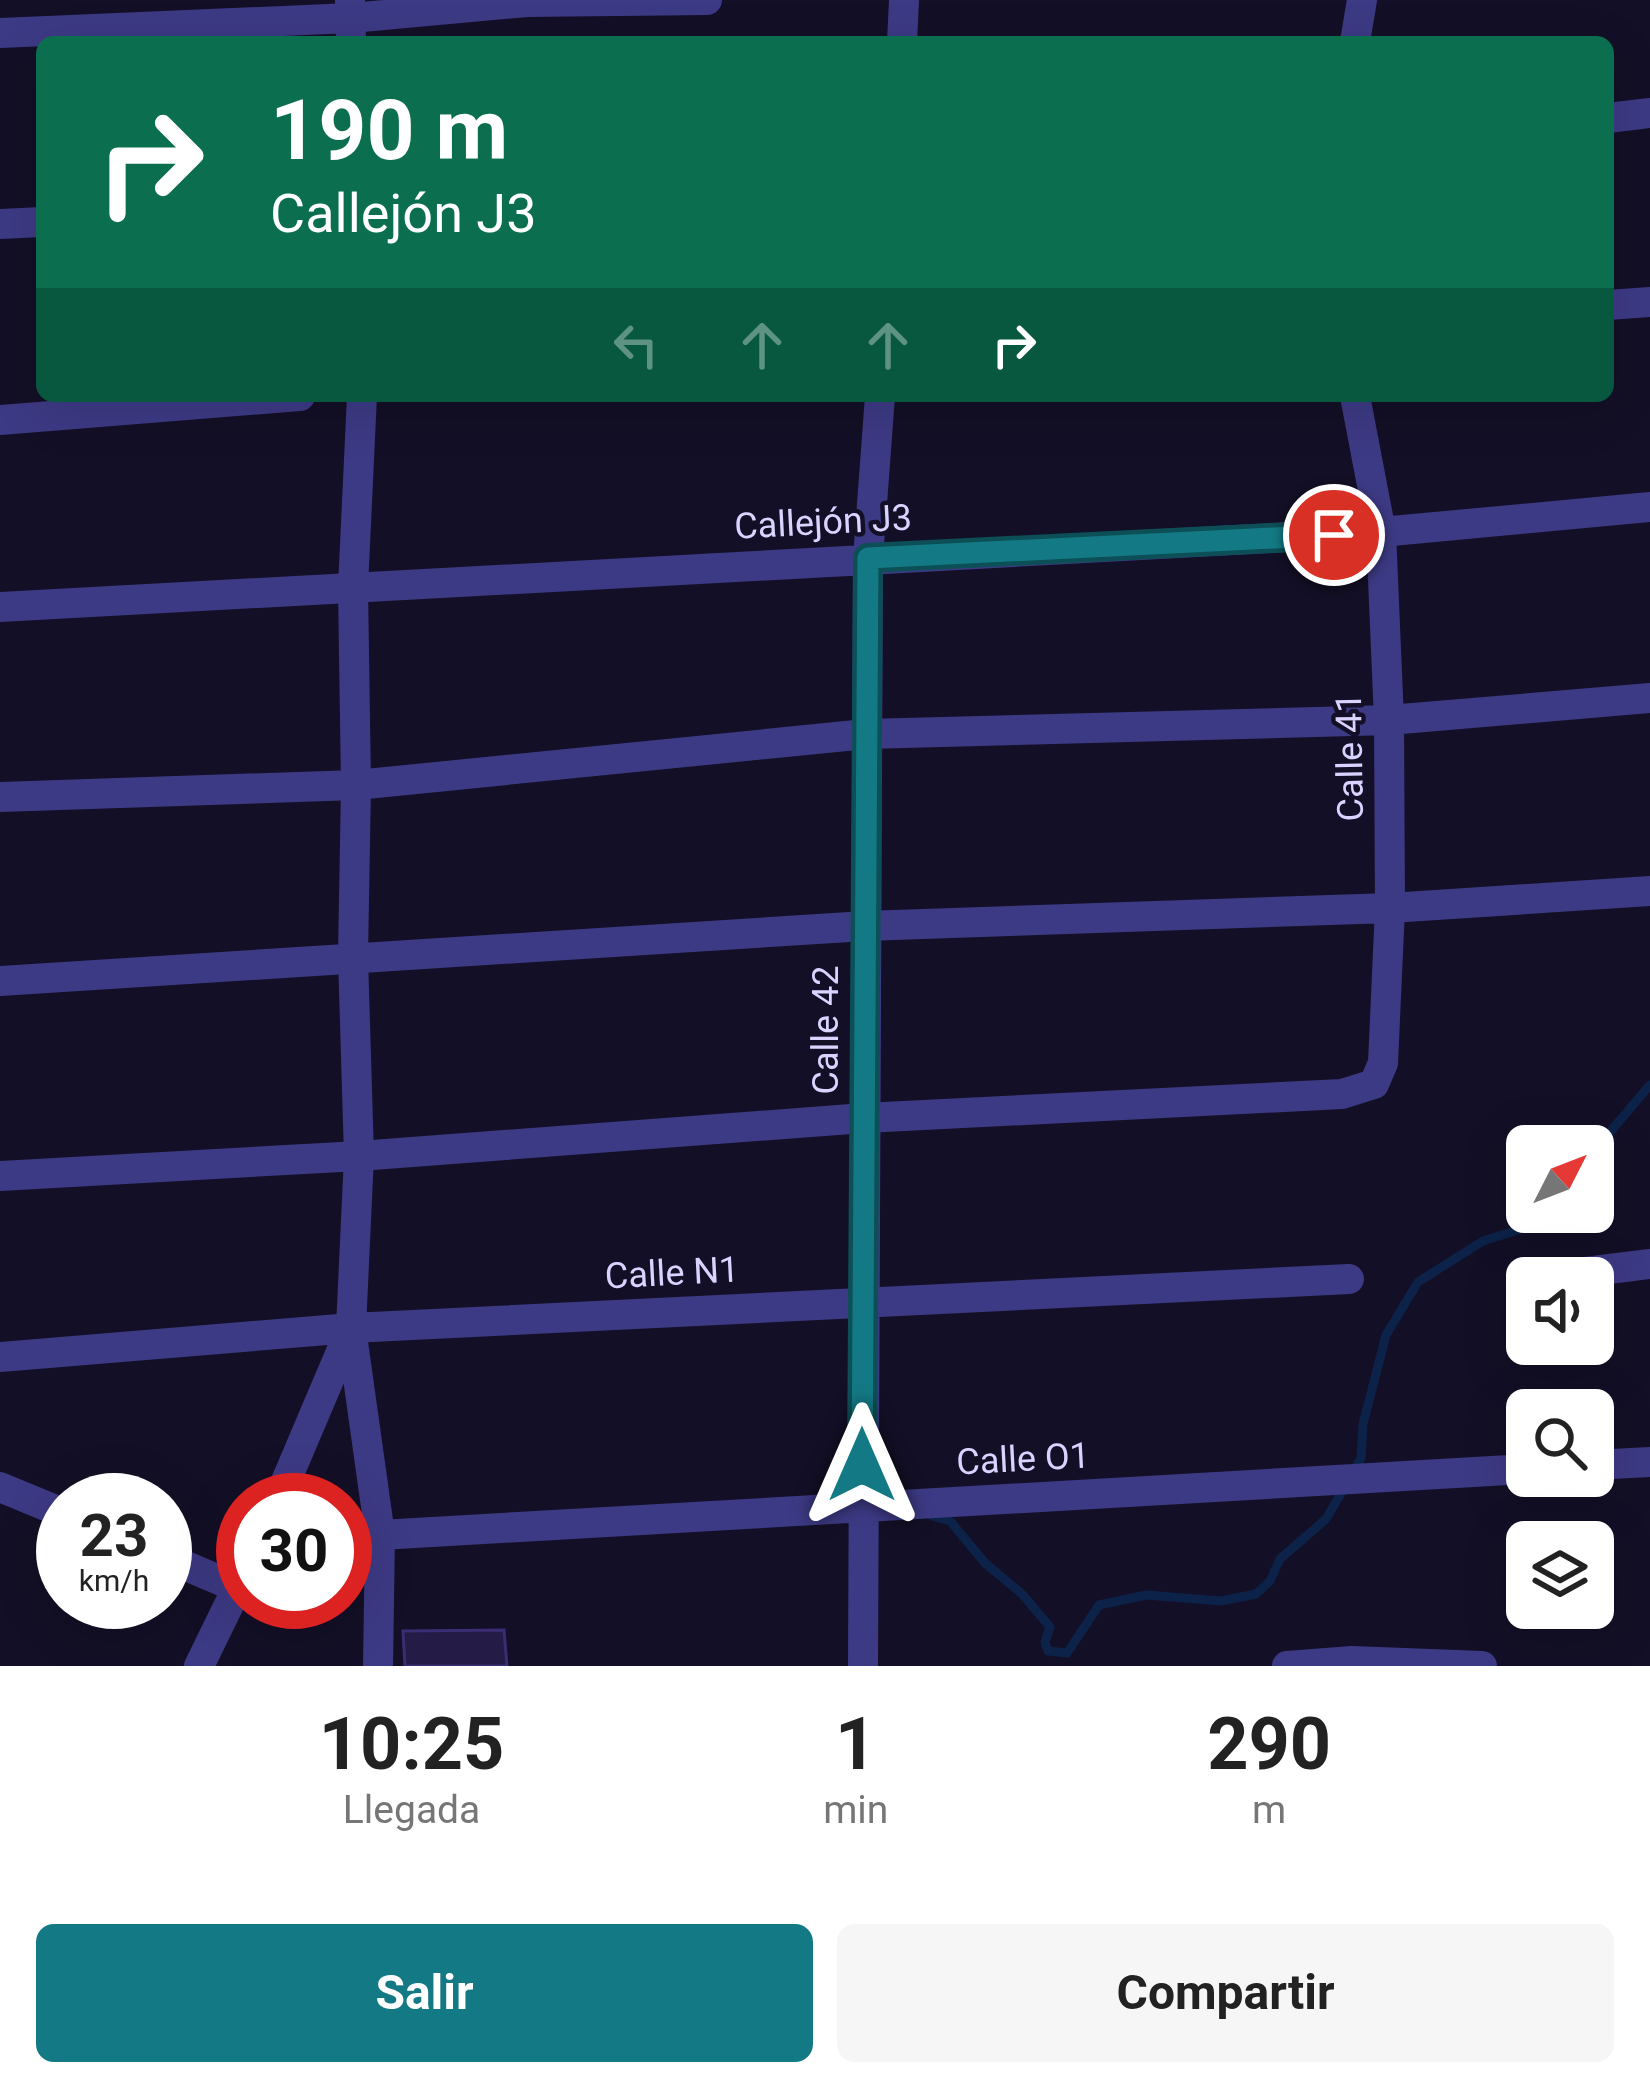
<!DOCTYPE html>
<html lang="es">
<head>
<meta charset="utf-8">
<style>
	:root { --surface:#fff; --page:#f6f6f6; --text:#222; --muted:#767676; --accent:#137a85 }
	body { margin:0; font-family:Roboto,sans-serif; background:var(--page); color:var(--text); height:100vh; display:flex; flex-direction:column; font-size:45px; white-space:nowrap }
	* { box-sizing:border-box; margin:0 }
	p { font-size:39px; color:var(--muted) }
	.icon { flex:none; width:66px; height:66px; fill:none; stroke:currentColor; stroke-width:2; stroke-linecap:round; stroke-linejoin:round }
	.map { position:relative; height:1666px; overflow:hidden }
	.panel { display:flex; flex-direction:column; background:var(--surface); flex:1 }
	.panel>* { flex:none }
	.guide { position:absolute; left:36px; top:36px; width:1578px; height:366px; border-radius:18px; box-shadow:0 12px 48px #0002; background:#0b6e4f; color:#fff; overflow:hidden }
	.needle { width:78px; rotate:48deg }
	.buttons { position:absolute; left:1506px; top:1125px; display:grid; gap:24px }
	.buttons a { display:grid; place-items:center; width:108px; height:108px; border-radius:18px; background:var(--surface); box-shadow:0 12px 48px #0002; font-size:60px }
	.speed { position:absolute; left:36px; top:1473px; display:flex; gap:24px; font-size:60px; font-weight:700; text-align:center }
	.speed>* { display:grid; place-content:center; width:156px; height:156px; border-radius:50%; background:var(--surface); box-shadow:0 12px 48px #0002; line-height:1 }
	.speed small { font-size:30px; font-weight:400 }
	.speed .limit { border:18px solid #d22; background:#fff; color:#111 }
	.pin { position:absolute; display:grid; place-items:center; width:102px; height:102px; color:#fff; margin:-51px; border:6px solid #fff; border-radius:50%; box-shadow:0 3px 12px #0007 }
	.me { position:absolute; width:132px; margin:-66px; rotate:0deg; stroke-linejoin:round; filter:drop-shadow(0 0 9px #0008) }
	.turn { display:flex; align-items:center; gap:42px; height:252px; padding:0 36px; font-size:54px }
	.turn .icon { width:156px; height:156px; stroke-width:2.5 }
	.turn b { display:block; font-size:84px; line-height:102px }
	.lanes { display:flex; align-items:center; height:114px; padding:0 36px; background:#0003; justify-content:center; gap:60px; direction:ltr }
	.lanes .off { opacity:.35 }
	.eta { display:flex; justify-content:space-evenly; align-items:center; height:204px; text-align:center }
	.eta b { font-size:72px; font-weight:700; line-height:84px }
	.primary-button { display:flex; gap:24px; margin-top:auto; padding:24px 36px }
	.primary-button a { flex:1; height:138px; border-radius:18px; background:var(--accent); color:#fff; font-size:48px; font-weight:700; line-height:138px; text-align:center }
	.primary-button a+a { background:var(--page); color:var(--text) }
	.map>svg:first-child { display:block }
	.lines { fill:none; stroke-linecap:round; stroke-linejoin:round }
	.stream { stroke:#0c2248; stroke-width:9 }
	.building { fill:#241b47; stroke:#3b2d73; stroke-width:3 }
	.minor { stroke:#3d3a85; stroke-width:30 }
	.tertiary { stroke:#3d3a85; stroke-width:30 }
	.route-casing { stroke:#0c4f56; stroke-width:30 }
	.route { stroke:#137a85; stroke-width:21 }
	.labels { text-anchor:middle; stroke-width:9; stroke-linejoin:round; paint-order:stroke }
	.street-label { font-size:36px; fill:#d9d4ff; stroke:#130f26 }
</style>
</head>
<body>
<div class="map">
<svg width="1650" height="1666" viewBox="0 0 1650 1666">
	<rect width="100%" height="100%" fill="#130f26"/>
	<g class="lines">
		<path class="stream" d="M1593,1152L1650,1085
			M1354,1470L1361,1458L1363,1424L1386,1335L1418,1282L1483,1241L1521,1229L1535,1212
			M932,1516L950,1521L985,1563L1022,1594L1050,1627L1045,1642L1048,1651L1067,1653L1099,1605L1146,1595L1221,1601L1256,1594L1270,1581L1280,1559L1326,1519L1346,1485"/>
	</g>
	<path class="building" d="M504,1630L507,1666H405L403,1631Z"/>
	<g class="lines">
		<path class="minor" d="M0,33L351,18L527,2L707,0
			M902,42L904,0
			M1355,42L1362,0
			M1608,118L1650,113
			M0,224L42,222
			M1608,305L1650,302
			M0,420L300,396
			M0,607L1381,532L1650,507
			M0,797L356,785L866,734L1389,720L1650,698
			M0,981L865,926L1390,908L1650,891
			M0,1176L359,1156L864,1118L1342,1094L1374,1084L1383,1063L1390,908L1389,720L1381,532L1355,396
			M1537,1278L1650,1264
			M351,1328L380,1535L378,1666
			M0,1357L351,1328L1349,1279
			M1593,1465L1650,1462
			M0,1487L63,1513
			M380,1535C763,1516 1145,1490 1527,1469
			M165,1557L238,1588
			M863,1666L868,558L880,396
			M1287,1666L1352,1661L1482,1666"/>
		<path class="tertiary" d="M350,0L351,42
			M278,1500L351,1328L359,1156L353,957L356,785L353,587L362,396
			M199,1666L243,1576"/>
	</g>
	<g class="lines">
		<g class="route-casing">
			<path id="route" d="M862,1465L868,558L1334,535"/>
		</g>
		<use href="#route" class="route"/>
	</g>
	<g class="labels">
		<g class="street-label">
			<text transform="translate(823 521) rotate(-3)" y="13">Callejón J3</text>
			<text transform="translate(1349 757) rotate(-91)" y="13">Calle 41</text>
			<text transform="translate(825 1030) rotate(-90)" y="13">Calle 42</text>
			<text transform="translate(672 1272) rotate(-3)" y="13">Calle N1</text>
			<text transform="translate(1023 1458) rotate(-3)" y="13">Calle O1</text>
		</g>
	</g>
</svg>
<div class="buttons">
<a><svg class="needle" viewBox="-14 -14 28 28"><path d="M0-13l5 13h-10z" fill="#e53935"/><path d="M0 13l5-13h-10z" fill="#767676"/></svg></a>
<a><svg class="icon" aria-label="sound" viewBox="0 0 24 24"><path d="M4 9h4l5-4v14l-5-4H4zM17 9q2 3 0 6"/></svg></a>
<a><svg class="icon" aria-label="search" viewBox="0 0 24 24"><circle cx="10" cy="10" r="6"/><path d="M15 15l6 6"/></svg></a>
<a><svg class="icon" aria-label="layers" viewBox="0 0 24 24"><path d="M12 4l9 5-9 5-9-5zM3 14l9 5 9-5"/></svg></a>
</div>
<div class="speed"><div>23<small>km/h</small></div><div class="limit">30</div></div>
<div class="pin" style="left:1334px;top:535px;background:#d93025"><svg class="icon" aria-label="arrive" viewBox="0 0 24 24"><path d="M6 21V4h12l-3 4 3 4H6"/></svg></div>
<svg class="me" style="left:862px;top:1465px" viewBox="-20 -20 40 40"><path d="M0-17L14 15 0 8-14 15z" fill="#137a85" stroke="#fff" stroke-width="4"/></svg>
<div class="guide">
<div class="turn"><svg class="icon" aria-label="right" viewBox="0 0 24 24"><path d="M7 20v-9h11M14 6l5 5-5 5"/></svg><div><b>190 m</b>Callejón J3</div></div>
<div class="lanes"><svg class="icon off" aria-label="left" viewBox="0 0 24 24"><path d="M17 20v-9H6M10 6l-5 5 5 5"/></svg><svg class="icon off" aria-label="ahead" viewBox="0 0 24 24"><path d="M12 20V5M6 11l6-6 6 6"/></svg><svg class="icon off" aria-label="ahead" viewBox="0 0 24 24"><path d="M12 20V5M6 11l6-6 6 6"/></svg><svg class="icon" aria-label="right" viewBox="0 0 24 24"><path d="M7 20v-9h11M14 6l5 5-5 5"/></svg></div>
</div>
</div>
<section class="panel">
<div class="eta">
<div><b>10:25</b><p>Llegada</p></div>
<div><b>1</b><p>min</p></div>
<div><b>290</b><p>m</p></div>
</div>
<div class="primary-button"><a>Salir</a><a>Compartir</a></div>
</section>
</body>
</html>
